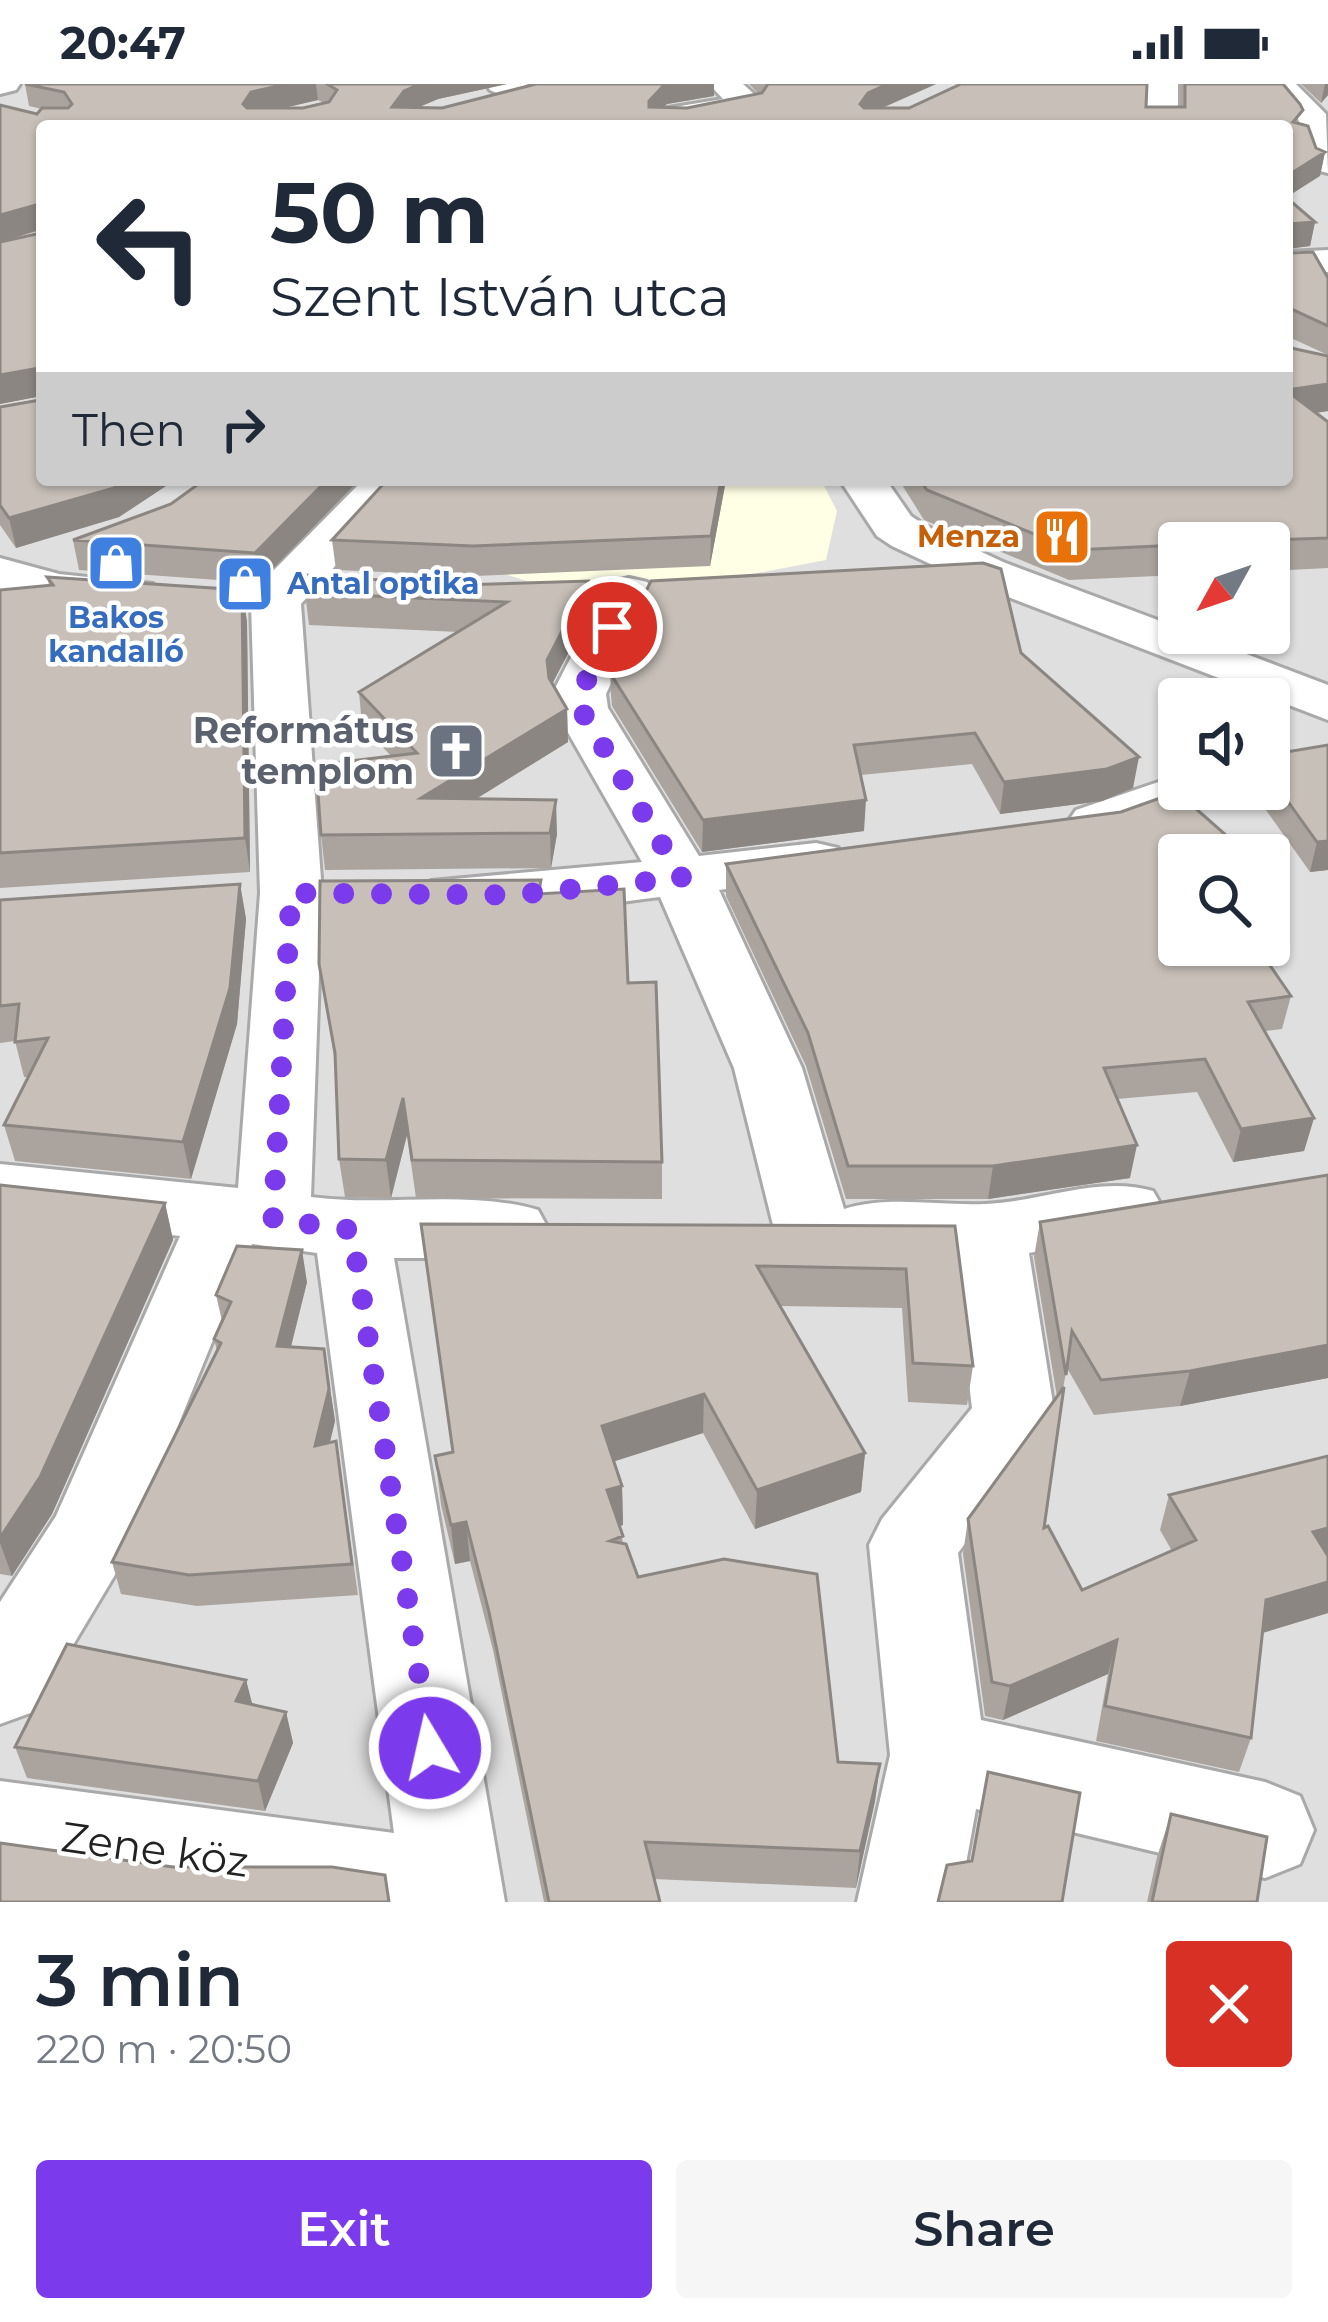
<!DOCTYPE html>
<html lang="en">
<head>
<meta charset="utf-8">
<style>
	:root { --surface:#fff; --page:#f6f6f7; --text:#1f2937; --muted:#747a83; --accent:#7c3aed }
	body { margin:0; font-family:Montserrat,sans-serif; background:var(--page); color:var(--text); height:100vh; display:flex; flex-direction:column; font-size:45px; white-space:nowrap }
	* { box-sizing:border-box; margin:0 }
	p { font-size:39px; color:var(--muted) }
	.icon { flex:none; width:66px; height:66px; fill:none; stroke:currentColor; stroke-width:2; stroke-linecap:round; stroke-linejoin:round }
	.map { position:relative; height:1818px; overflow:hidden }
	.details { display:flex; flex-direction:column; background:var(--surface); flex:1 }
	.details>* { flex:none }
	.hud { position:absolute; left:36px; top:36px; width:1257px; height:366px; border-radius:12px; box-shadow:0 3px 9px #0004; background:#fff; color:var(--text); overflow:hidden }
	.needle { width:78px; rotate:230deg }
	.controls { position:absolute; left:1158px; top:438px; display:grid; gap:24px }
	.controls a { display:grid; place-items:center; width:132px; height:132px; border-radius:12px; background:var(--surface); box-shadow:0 3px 9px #0004; font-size:60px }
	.pin { position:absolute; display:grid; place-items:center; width:102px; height:102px; color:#fff; margin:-51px; border:6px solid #fff; border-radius:50%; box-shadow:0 3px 12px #0007 }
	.me { position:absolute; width:132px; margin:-66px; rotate:351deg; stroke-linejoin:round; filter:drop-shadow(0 0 9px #0008) }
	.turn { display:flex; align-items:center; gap:42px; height:252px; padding:0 36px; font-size:54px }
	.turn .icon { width:156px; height:156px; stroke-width:2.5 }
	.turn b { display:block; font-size:84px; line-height:102px }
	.then { display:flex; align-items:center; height:114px; padding:0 36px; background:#0003; gap:24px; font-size:45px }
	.round { display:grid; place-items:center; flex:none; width:126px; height:126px; border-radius:12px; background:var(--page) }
	.overview { display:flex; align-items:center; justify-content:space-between; height:204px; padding:0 36px }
	h1 { font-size:72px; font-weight:600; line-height:90px }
	.action { display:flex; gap:24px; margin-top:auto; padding:24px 36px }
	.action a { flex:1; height:138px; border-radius:12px; background:var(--accent); color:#fff; font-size:48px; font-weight:600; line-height:138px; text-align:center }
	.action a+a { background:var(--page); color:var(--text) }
	.status { display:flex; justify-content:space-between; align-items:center; height:84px; padding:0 60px; background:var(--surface); direction:ltr }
	.status svg { height:33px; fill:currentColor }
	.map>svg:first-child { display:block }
	.residential { fill:#e0dfdf; fill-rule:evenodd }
	.education { fill:#ffffe5 }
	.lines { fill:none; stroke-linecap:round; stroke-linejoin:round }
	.minor-casing { stroke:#a9a9a9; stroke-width:6 }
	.minor { fill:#fff; fill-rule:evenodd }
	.wall { fill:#aba49e; fill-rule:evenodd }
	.shaded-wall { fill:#8b8681 }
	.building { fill:#c7bfb8; stroke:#8b8681; stroke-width:3 }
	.route { stroke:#7c3aed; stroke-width:21; stroke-dasharray:0 37.8 }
	.labels { text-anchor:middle; stroke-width:9; stroke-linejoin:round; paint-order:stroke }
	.far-food-label { font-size:30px; font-weight:bold; fill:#c56008; stroke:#fff; text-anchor:end }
	.far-shop-label { font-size:30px; font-weight:bold; fill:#366cbe; stroke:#fff; text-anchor:start }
	.worship-label { font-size:36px; font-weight:bold; fill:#5b616d; stroke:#fff; text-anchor:end }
	.near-street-label { font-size:42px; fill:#222; stroke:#fff }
</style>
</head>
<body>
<div class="status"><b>20:47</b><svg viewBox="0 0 49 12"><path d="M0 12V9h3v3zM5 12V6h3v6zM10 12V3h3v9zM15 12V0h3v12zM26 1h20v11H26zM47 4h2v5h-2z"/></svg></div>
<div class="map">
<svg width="1328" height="1818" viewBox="0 0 1328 1818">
	<rect width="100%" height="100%" fill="#f2efe9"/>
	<path class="residential" d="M22,0H1328V1818H0V4ZM42,42H1287V396H42ZM1179,459H1269V549H1179ZM1179,615H1269V705H1179ZM1179,771H1269V861H1179Z"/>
	<path class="education" d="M621,396H821L837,427L826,476L716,497L536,500L495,487Z"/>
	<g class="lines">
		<g class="minor-casing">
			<path id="minor" d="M0,0H20L16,6L0,10Z
				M486,0H526L605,35L610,42H568L490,6Z
				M709,0H743L765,20L760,27L686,42H652L668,24L723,15Z
				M1148,0H1178V42H1146Z
				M1264,0H1296L1326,30L1328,89L1316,86L1300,40Z
				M1328,166V188L1287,190V168Z
				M363,396H412L301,520L322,809L311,1113C385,1123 467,1105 538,1126L549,1146L538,1166L511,1174H394L505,1818H186L0,1791V1697L394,1749L317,1169L252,1160L122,1479L33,1628L0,1640V1518L56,1432L180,1152L0,1132V1080L238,1104L260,809L251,520L270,490Z
				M840,396H886L911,432L926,442L1003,478L1179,544V549H1191L1328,601V636L969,498L892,462L877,452Z
				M0,474L59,490L153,500L160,511L153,522C104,534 47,518 0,505Z
				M629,494L647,498L654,509L606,610L608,624L699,772L816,759L838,764L846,777L838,790L719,806L802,984L844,1125C889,1111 938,1122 985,1120C1041,1118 1099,1091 1153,1107L1164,1126L1153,1145L1029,1169L1055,1332L1043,1355L958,1469L981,1636L1265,1698L1300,1712L1314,1746L1300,1780L1265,1794L976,1725L959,1818H857L890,1671L869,1461L882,1435L972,1324L954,1175L866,1174L839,1164L812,1173L785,1164L774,1145L734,984L660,813C586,821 504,842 431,823L422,810L431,797L642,778L554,624L552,610L604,509L611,498Z
				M1179,691V705H1223L1215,717L1115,755L1076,752L1067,739L1076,726Z"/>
		</g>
		<use href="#minor" class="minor"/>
	</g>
	<path class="wall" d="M25,0H507L438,15L419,23L442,24L714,12L667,20L664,23L687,24L759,10L749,0H936L882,24L1181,23V0H1283L1300,40L1316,64L1325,68L1320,92L42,42V396H175L119,433L16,464L0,441V323L40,316V312L0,320L41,146L0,158L37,30L42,25L29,22ZM318,16L324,19L303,24H282Z
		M1301,0H1328V11L1321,19Z
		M1287,114L1315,138L1310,162L1288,165L1328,194V271L1291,254V264L1328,272V327L1316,329L1328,338V484L1269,487V459H1179V491L1069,496L924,436L899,396H1287Z
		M204,396H359L259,499L79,486L73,456L171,420Z
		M726,396L710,482L475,492L336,486L332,456Z
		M47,493L242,506L247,538L250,788L0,804V506L49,501Z
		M588,497L589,529L552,600L567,625L568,658L476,715L557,750L551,784L325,786L321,751L391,672L362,641L359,608L458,548L309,541L305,509L459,501Z
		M1021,569L1133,704L1102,717L1000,730L972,680L861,691L864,747L702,768L612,622L611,611L610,581Z
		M1328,661V786L1310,788L1251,705H1269V671Z
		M1244,767V771H1179L1291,912L1282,945L1265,947L1314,1034L1304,1067L1233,1078L1197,1008L1117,1015L1130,1094L988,1115H846L806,982L726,812V780Z
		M541,796L542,810L628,899L662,1078V1115L416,1114L407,1051L391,1114L345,1113L339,1075L335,978L319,880Z
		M240,800L246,835L237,940L191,1095L15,1077L4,1041L28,993H24L15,957L0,959V816Z
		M1328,1091V1294L1180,1322L1094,1331L1067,1284L1063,1304L1044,1444L1082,1506L1172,1467L1160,1446L1169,1411L1328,1372V1529L1263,1549L1251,1654L1239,1688L1096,1657L1108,1590L1003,1636L985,1632L963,1470L968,1435L1057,1313L1034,1173L1040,1138Z
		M0,1101L165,1119L173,1156L52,1430L12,1492L0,1490Z
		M421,1140L955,1142L973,1282L967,1321L908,1318L902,1224L780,1222L865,1369L861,1408L755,1445L703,1349L614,1377L622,1402L623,1441L620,1442L623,1459L638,1493L838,1678L880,1680L875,1717L856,1804L654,1795L660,1818H544L493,1566L470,1477L455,1480L441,1421L435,1372L452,1368Z
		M307,1198L291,1263L329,1297L335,1337L330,1358L336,1357L358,1511L197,1522L121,1510L112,1478L217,1267L214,1255L222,1237L216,1211Z
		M246,1596L252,1620L286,1628L293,1659L265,1727L27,1694L15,1663Z
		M1171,1730L1257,1818H1147L1157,1773Z"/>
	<path class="shaded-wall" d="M288,0H316L318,16L254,31L243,20L251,8Z
		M420,0H507L438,15L405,29L392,23L404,7Z
		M665,0H714V12L667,20L649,39V17Z
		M888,0H936L866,31L860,20L868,9Z
		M1325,0H1328V11L1321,19Z
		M1325,68L1320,92L1287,113V92Z
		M40,120L42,145L0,158V131Z
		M1315,138L1310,162L1287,165L1289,140Z
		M39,284L42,312L0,320V291Z
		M1328,300V327L1287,333V306Z
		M126,396H175L119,433L16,464L9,434Z
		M327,396H359L259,499L255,469Z
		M721,396H726L710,482L711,452Z
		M588,497L589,529L548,608L547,576Z
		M242,506L247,538L250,788L245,754Z
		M567,625L568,658L424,747L421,714Z
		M1139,673L1133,704L1102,717L1000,730L1004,698Z
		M556,716L557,750L551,784L550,749Z
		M866,716L864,747L702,768L703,736Z
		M1328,757V786L1310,788L1317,758Z
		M240,800L246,835L237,940L191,1095L183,1058Z
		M403,1014L407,1051L391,1114L386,1076Z
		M1314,1034L1304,1067L1233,1078L1241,1045Z
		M1137,1061L1130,1094L988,1115L993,1082Z
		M165,1119L173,1156L52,1430L12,1492L0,1459V1454Z
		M302,1166L307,1198L283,1294L277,1262Z
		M1328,1261V1294L1180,1322L1190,1287Z
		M324,1265L335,1337L321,1394L315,1362Z
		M704,1310L703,1349L603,1381L602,1342Z
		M865,1369L861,1408L755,1445L757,1406Z
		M622,1402L623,1441L608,1445L607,1406Z
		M466,1438L470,1477L455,1480L451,1441Z
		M1328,1444V1476L1313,1448Z
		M1328,1498V1529L1255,1551L1266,1516Z
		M1117,1556L1108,1590L1003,1636L1010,1602Z
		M246,1596L254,1627L236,1617Z
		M286,1628L293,1659L265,1727L258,1697Z
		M880,1680L875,1717L856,1804L860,1767Z"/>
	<path class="building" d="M25,0H288L251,8L243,20L247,24H303L329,18L337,6L327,0H420L404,7L392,23L442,24L536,0H665L649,17V23L687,24L762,9L768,0H888L868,9L860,20L864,24H909L961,0H1147L1146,23H1185V0H1283L1300,20L1303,26L1293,38L1308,42L1316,64L1325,68L1287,92V42H42V396H126L114,404L9,434L0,421V323L40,316L39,284L0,291V158L41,149L40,120L0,131V21L37,30L42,24H68L72,20L64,8Z
		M1287,114L1315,138L1289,140L1288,165L1292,169L1313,168L1328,194V242L1289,224L1291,264L1328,272V300L1287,306Z
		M1287,307L1328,338V454L1179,459V461L1073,466L927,406L920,396H1287Z
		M204,396H327L255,469L73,456L171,420Z
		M387,396H721L711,452L473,462L332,456Z
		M983,479L1001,485L1021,569L1139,673L1107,685L1004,698L975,649L854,661L866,716L703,736L612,592L610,581L651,497Z
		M304,491L459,501L588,497L547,576L549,594L567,625L421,714L556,716L550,749L321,751L316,681L417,669L359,608L507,518L305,509Z
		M47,493L242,506L245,754L0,769V506L53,501Z
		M1328,661V757L1317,758L1269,691V671Z
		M1177,708L1244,767L1220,771H1179V861H1256L1291,912L1248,918L1314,1034L1241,1045L1205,975L1104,984L1137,1061L993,1082H848L808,949L726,780L1121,728Z
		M541,796L538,810L624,805L628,899L656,898L662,1078L412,1076L403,1014L386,1076L339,1075L335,969L319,880L320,797Z
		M240,800L230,904L183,1058L4,1041L48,954L15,958L19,920L0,922V816Z
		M1328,1091V1261L1190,1287L1101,1296L1072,1247L1066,1291L1040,1138Z
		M0,1101L165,1119L40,1393L0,1454Z
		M421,1140L955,1142L973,1282L913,1279L906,1185L757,1182L865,1369L757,1406L704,1310L602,1342L622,1402L607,1406L623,1452L610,1457L626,1460L638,1493L724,1475L817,1490L838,1678L880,1680L860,1767L645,1758L660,1818H549L489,1528L466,1438L451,1441L437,1382L435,1372L453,1368Z
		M237,1162L302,1166L277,1262L324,1265L329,1305L315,1362L336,1357L352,1480L189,1491L112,1478L221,1259L214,1255L231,1218L216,1211Z
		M1064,1303L1044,1444L1048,1442L1082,1506L1196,1456L1169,1411L1328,1372V1444L1313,1448L1328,1472V1498L1266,1516L1251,1654L1105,1622L1117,1556L1010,1602L992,1598L968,1435Z
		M67,1560L246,1596L236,1617L286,1628L258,1697L15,1663Z
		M988,1688L1080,1709L1062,1818H938L947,1781L972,1777Z
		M1171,1730L1267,1753L1257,1818H1152Z
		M0,1759L173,1783H332L385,1791L389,1818H0Z"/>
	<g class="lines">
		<path class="route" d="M430,1664L352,1146L273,1135L291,809L512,811L682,794L580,624V610L612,543"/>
	</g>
	<defs>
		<g id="restaurant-square" transform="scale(3)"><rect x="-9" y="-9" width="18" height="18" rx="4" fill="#e8710a" stroke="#fff"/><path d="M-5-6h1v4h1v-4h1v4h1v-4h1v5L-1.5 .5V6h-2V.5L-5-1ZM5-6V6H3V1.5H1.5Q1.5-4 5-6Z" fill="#fff"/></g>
		<g id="shop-square" transform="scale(3)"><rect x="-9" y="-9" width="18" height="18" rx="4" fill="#3f7fe0" stroke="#fff"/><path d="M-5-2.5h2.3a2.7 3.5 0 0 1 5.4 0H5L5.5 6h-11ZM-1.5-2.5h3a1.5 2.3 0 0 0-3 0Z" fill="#fff"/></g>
		<g id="church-square" transform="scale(3)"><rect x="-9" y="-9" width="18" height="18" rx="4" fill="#6b7280" stroke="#fff"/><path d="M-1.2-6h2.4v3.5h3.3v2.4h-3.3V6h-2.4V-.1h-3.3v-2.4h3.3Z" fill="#fff"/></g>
	</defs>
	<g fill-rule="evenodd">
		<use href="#restaurant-square" x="1062" y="453"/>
		<use href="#shop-square" x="116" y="479"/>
		<use href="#shop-square" x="245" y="500"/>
		<use href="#church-square" x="456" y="667"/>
	</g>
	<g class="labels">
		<g class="far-food-label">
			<text x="1020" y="463">Menza</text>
		</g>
		<g class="far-shop-label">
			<text x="287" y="510">Antal optika</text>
			<text x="116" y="544" text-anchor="middle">Bakos<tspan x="116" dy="34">kandalló</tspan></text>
		</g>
		<g class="worship-label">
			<text x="414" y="659">Református<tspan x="414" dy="41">templom</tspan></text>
		</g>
		<g class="near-street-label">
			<text transform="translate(155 1765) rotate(8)" y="15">Zene köz</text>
		</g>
	</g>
</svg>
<div class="controls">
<a><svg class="needle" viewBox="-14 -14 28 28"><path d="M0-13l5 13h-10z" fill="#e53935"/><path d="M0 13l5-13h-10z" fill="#747a83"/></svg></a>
<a><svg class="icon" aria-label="sound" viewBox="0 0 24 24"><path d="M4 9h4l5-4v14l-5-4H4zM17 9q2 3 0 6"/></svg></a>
<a><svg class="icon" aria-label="search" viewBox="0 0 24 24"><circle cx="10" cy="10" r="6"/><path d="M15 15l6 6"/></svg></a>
</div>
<div class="pin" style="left:612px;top:543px;background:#d93025"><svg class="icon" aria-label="arrive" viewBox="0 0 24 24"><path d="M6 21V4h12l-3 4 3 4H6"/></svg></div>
<svg class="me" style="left:430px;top:1664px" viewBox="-20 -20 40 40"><circle r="17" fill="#7c3aed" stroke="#fff" stroke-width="3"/><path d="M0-11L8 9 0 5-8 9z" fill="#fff"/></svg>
<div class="hud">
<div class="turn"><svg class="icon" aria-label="left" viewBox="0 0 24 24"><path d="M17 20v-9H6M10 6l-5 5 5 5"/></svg><div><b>50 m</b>Szent István utca</div></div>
<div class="then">Then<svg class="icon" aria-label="right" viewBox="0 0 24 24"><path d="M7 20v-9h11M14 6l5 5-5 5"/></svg></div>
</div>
</div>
<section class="details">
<div class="overview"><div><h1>3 min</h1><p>220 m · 20:50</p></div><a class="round" style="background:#d93025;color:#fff"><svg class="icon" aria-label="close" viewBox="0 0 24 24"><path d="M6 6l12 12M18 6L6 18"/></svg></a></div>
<div class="action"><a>Exit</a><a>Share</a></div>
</section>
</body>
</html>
